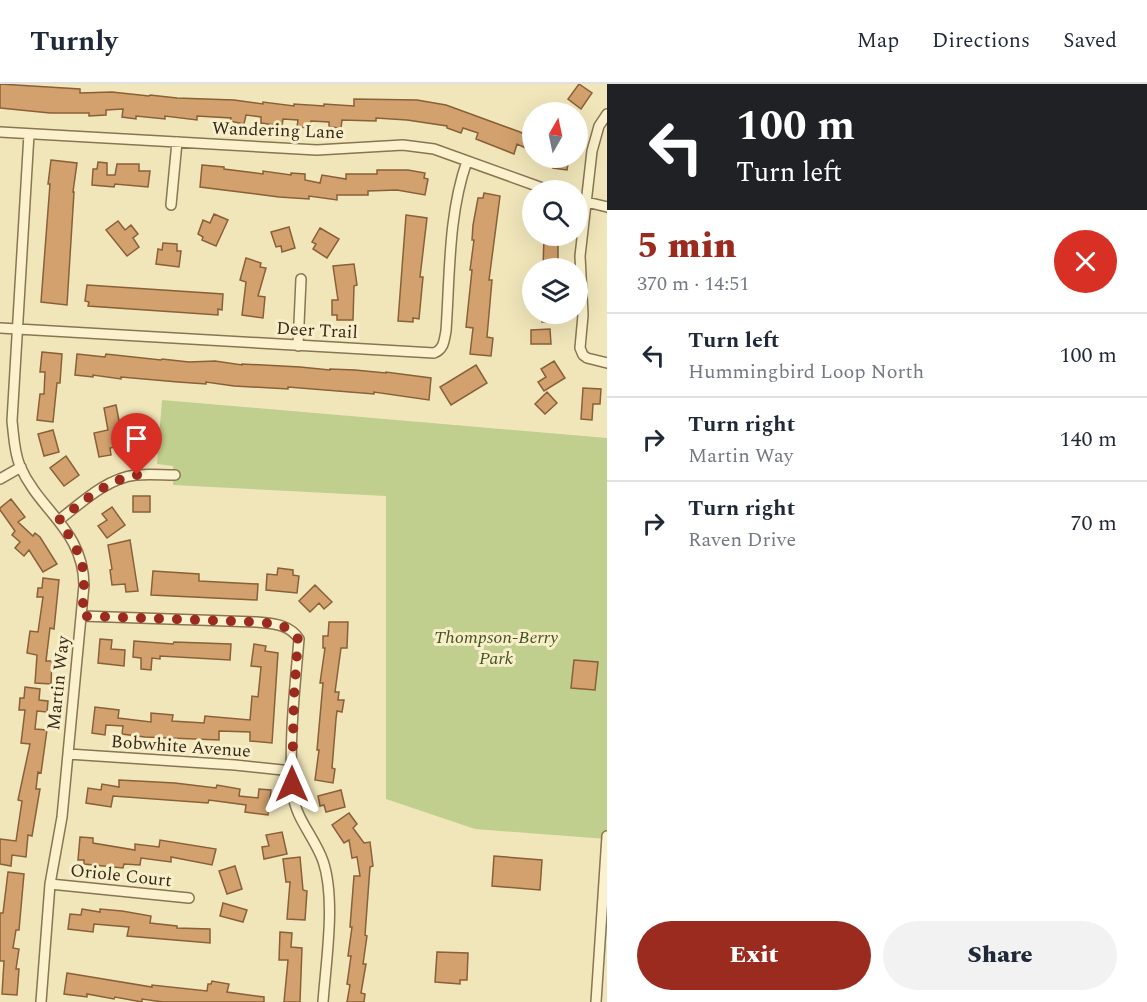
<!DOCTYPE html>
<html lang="en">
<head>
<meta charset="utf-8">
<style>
	:root { --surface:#fff; --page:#f2f2f3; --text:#1f2937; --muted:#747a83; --line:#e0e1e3; --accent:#9b2b1f }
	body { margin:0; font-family:Spectral,serif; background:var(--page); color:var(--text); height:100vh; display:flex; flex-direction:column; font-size:22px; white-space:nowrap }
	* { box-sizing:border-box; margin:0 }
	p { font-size:20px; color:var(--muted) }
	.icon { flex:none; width:33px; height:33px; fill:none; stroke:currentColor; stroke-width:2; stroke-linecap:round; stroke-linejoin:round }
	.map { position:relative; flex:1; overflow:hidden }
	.sheet { display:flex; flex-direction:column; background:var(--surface); width:540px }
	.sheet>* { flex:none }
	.banner { background:#202124; color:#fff; overflow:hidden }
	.needle { width:39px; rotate:9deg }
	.buttons { position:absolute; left:522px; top:18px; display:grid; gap:12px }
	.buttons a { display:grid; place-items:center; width:66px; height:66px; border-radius:50%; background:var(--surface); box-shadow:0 6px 24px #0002; font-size:30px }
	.pin { position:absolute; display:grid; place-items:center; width:51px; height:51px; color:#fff; margin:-62px -26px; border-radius:50% 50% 50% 0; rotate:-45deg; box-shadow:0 0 6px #0007 }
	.pin .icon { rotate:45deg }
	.me { position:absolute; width:66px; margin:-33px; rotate:0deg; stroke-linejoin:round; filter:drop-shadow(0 0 4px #0008) }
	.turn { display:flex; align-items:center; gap:21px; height:126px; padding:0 30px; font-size:27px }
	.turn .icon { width:78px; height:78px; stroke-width:2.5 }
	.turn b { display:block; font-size:42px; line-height:51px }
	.round { display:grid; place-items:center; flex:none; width:63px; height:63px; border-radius:32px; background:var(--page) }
	.head { display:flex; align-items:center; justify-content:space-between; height:102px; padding:0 30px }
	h1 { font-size:36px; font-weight:800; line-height:45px; color:var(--accent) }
	.button { display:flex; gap:12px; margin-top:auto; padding:12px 30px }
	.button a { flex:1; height:69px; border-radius:36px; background:var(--accent); color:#fff; font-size:24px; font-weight:800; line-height:69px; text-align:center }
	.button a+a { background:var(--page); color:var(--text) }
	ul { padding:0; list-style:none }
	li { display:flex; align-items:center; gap:18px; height:84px; padding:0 30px; border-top:2px solid var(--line) }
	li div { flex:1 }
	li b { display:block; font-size:22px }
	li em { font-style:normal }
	header { display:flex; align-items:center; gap:36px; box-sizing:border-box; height:84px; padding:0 30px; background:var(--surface); border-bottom:2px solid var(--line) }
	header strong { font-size:28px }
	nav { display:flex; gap:33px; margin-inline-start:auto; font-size:21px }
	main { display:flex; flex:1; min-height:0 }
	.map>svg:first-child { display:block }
	.park { fill:#c1cf8e }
	.building { fill:#d2a16d; stroke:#896038; stroke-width:1.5 }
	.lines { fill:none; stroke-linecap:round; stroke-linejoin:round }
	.street-casing { stroke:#887553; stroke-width:12 }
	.street { stroke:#fbf2cd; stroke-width:9 }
	.route { stroke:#9b2b1f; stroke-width:10; stroke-dasharray:0 18 }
	.labels { text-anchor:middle; stroke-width:6; stroke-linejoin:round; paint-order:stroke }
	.street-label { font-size:18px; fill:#362a1a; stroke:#f8efca }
	.park-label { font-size:18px; font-style:italic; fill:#41541f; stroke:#f8efca }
</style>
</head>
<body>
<header>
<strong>Turnly</strong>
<nav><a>Map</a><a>Directions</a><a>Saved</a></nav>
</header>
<main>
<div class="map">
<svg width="607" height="918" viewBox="0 0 607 918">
	<rect width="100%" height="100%" fill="#f1e6ba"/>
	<path class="park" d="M162,316L607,354V755L475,745L386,715V412L173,401V382L157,380Z"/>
	<path class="building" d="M0,0L80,5V9L112,8L149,12L150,11L177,14L234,16L263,20V18L294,22V20L324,22V20L354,22V15L417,16L446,21L520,48L532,54V67L517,60L514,70L476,55L478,49L463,44L461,49L447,44V42L407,36L376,34V37L342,36L341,44L329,43V38L311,37V44L297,43L298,36L283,35L282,42L261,39V33L246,31L244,40L230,37L231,34L197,32V36L165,32V35L136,32V35L122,33L123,25L106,26V31L89,32V29H50L0,24Z
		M579,0L592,9L581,25L568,15Z
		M554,74H569L567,86L553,84Z
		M51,76L77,79L73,108H74L67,221L41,218L50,100H48Z
		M98,78L107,79V91H115L117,80H139V87H150L148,103L115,100L114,103L92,101L93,85H97Z
		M202,81L224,83V85L263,90V87L291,91V89L305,90V96L320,99L322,91L346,95V90H377V86H408L425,89L424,94L428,95L425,111L397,106L368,107V111H337V116L309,112V115L279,113L200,103Z
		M484,109L500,112L489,196H492L487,253L493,254L491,272L470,270L473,244L466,243L472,186H470L474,156H472L473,141L478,114H483Z
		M214,130L228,136L216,162L202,156L203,153L198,150L203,136L210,139Z
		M406,131L427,134L420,193H423L419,235L413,234V238L398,237Z
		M118,137L125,146L131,141L138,150L133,154L139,163L127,172L106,146Z
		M289,143L295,164L282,168L281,162L276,163L271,148Z
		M320,144L339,155L327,174L313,165L316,160L312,158Z
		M544,152H558V184H543Z
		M163,159L177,160V167H181L179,183L156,180L158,165L162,166Z
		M246,174L261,179L260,183L266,184L258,212L265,213L263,234L242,231L246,198L240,196Z
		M354,180L357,201L354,202L353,236H337V231H332V216H338L333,182Z
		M87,201L223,210L222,226L218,225V231L88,222L89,218L85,217Z
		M542,230H568V236L542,238Z
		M550,245L551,260H531V246Z
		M42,268L62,270L60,299H57L53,338L37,336L40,310H44L45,288H40Z
		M77,270L105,273L106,270L161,276L162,275L189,278L215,277L242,281V280L300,283L330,286V285L355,286L386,289V288L431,294L429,316L374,308V310L288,303V305L234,302L206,298V300L178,298L121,293V295L93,291V293L75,291Z
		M554,277L565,294L544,307L538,298L546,293L541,285Z
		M476,281L487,299L451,321L440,303Z
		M583,304L601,305L600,320H593L592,336L581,335Z
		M547,308L557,319L545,330L535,320Z
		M116,321L121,347L152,346V363H130V360L110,364L111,371L99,373L94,349L108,346L104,324Z
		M53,346L59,368L44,372L38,350Z
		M66,372L79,391L64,402L50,384Z
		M133,412H150V428H133Z
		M11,415L25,433L18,438L33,452L35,449L40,453L57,480L43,488L29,466L24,472L15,464L20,458L12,451L15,447L0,426V424Z
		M112,423L125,441L107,454L98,442L107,436L102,430Z
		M130,456L138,507L126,508L125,500L112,501L110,486L112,485L108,461Z
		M278,484L293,486V491L299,492L297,509L266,506L267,490L277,491Z
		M153,487L199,490V497L258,500L257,516L151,511Z
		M43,494L59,496L54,545L50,544L46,577H52L51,600L35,599L37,571L27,569L30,547L38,548L43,513H37L38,504H42Z
		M315,501L332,518L324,525L319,519L310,528L299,517Z
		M329,538H348L347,564H341L335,608H339L338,616H344L342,628L337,627L336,635L332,684L335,685L333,699L315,696L319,666H317L323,599H320L325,564H323V552H328Z
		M100,555L112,556L111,565L125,566L124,582L98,579Z
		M134,557L173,560L174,558L231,560L230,576L160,572V575L152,574L151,586L141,585V574L133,573Z
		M254,560L266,562L265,567L278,569L272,659L250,657V648L219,647V656L145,653L122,650L123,642L106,641L105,651L92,649L95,623L119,626L118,634L151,638V629L173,631L172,637L204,639L205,632L250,636L252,612L258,613L261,583L251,582Z
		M574,576L598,578L595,606L571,604Z
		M25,603L40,605L39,616L48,617L47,628L37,627L35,645L47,646L41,689L38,688L36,705H40L32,752L28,751L26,773L12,771L11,782L0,780V755L16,757L22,717L18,716L30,660L21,659L25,626H19L20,614H24Z
		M119,696L175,699L216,704L217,701L240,705L239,712L258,714L259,705L271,706L268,731L245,728L246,721L209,716L208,719L113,712L111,723L86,719L88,704L101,706L102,700L119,703Z
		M341,706L345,723L326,728L324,721L320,722L318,712Z
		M349,729L357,740L353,744L364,759L370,758L373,782L370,783L365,851L367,852L363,880H366L361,909L365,910L364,918H347L350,901L347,900L351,872H348L352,843H350L354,792H360L357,773L352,774L349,756L344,759L332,741Z
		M282,748L287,770L264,775L262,763L269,762L266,751Z
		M80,753L93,754V759L135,766V760L159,763L160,756L216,765L212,781L171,773V778L141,774L140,781L124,780L123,784L84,780V776H78Z
		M494,772L542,776L540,806L492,802Z
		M300,773L303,806L307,807L305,836L287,835L290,798H286L283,775Z
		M235,782L242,805L227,810L219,787Z
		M8,788L24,790L19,846H16L13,864L19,865L16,885H19L17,911L2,910L4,877H0V829H3Z
		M223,819L247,826L243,838L220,832Z
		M82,825L100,828V825L122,827L151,832L150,839L177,842V844L210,845V859L127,852L129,843L94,840L93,848L68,845L70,830L81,831Z
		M280,848L292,849L291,863L302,864L300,918H284L288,876H279Z
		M437,868L468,869L467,896H460V900L435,898Z
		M67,889L152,903V901L207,907L208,900H211L212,897L229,900L227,908L264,913V918H163L142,915V918L115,913L114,915L87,910V913L64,910Z"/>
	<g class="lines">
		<g class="street-casing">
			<path id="street" d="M607,30L599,42L592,67L580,172L583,231L580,264L583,271L587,274L607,279
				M0,48L317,66L403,61L434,65L548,106
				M29,50L12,337C14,353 14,368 20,382C40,428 83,445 84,501L62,733L50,800L41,918
				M578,116L607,123
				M171,121L177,58
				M0,244L434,269C444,265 444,257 446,247C450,191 448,131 467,77
				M298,262L301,195
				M0,395L21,383
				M59,436C81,419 107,394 136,391C149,390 162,391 175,391
				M82,532L257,538C274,540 289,540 299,555C295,604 288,662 293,711C296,735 315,754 323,777C336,815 326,877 323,918
				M68,670L235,681L292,687
				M50,800L189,814
				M596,918L607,752"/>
		</g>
		<use href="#street" class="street"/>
	</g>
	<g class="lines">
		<path class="route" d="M137,391C107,396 83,418 59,436C86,477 86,484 82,532L257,538C274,540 289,540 298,555L294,612L292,700"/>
	</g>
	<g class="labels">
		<g class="street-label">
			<text transform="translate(278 46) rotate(2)" y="6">Wandering Lane</text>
			<text transform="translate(317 246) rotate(3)" y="6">Deer Trail</text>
			<text transform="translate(58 599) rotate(-84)" y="6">Martin Way</text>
			<text transform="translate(181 662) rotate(4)" y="6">Bobwhite Avenue</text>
			<text transform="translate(121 791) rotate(6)" y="6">Oriole Court</text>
		</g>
		<g class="park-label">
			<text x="496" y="559">Thompson-Berry<tspan x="496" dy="21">Park</tspan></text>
		</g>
	</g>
</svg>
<div class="buttons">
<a><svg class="needle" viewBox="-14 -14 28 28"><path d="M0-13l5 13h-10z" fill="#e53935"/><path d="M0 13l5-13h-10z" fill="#747a83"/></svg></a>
<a><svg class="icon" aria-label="search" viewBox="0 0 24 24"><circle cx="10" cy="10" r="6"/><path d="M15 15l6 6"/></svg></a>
<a><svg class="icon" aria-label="layers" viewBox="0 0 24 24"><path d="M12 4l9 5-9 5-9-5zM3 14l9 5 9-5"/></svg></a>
</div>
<div class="pin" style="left:137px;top:391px;background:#d93025"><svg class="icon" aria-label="arrive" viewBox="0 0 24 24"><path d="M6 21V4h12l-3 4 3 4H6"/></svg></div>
<svg class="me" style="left:292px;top:700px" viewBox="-20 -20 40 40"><path d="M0-17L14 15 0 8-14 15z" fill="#9b2b1f" stroke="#fff" stroke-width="4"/></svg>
</div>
<section class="sheet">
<div class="banner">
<div class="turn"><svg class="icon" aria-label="left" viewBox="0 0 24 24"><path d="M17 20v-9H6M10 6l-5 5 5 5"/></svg><div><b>100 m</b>Turn left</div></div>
</div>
<div class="head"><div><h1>5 min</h1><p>370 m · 14:51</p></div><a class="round" style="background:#d93025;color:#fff"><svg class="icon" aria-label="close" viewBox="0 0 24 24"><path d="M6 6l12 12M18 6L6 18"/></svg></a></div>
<ul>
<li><svg class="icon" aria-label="left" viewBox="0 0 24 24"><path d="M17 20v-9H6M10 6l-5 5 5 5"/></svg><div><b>Turn left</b><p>Hummingbird Loop North</p></div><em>100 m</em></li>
<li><svg class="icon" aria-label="right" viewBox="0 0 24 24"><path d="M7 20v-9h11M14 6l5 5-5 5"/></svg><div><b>Turn right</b><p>Martin Way</p></div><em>140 m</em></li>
<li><svg class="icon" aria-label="right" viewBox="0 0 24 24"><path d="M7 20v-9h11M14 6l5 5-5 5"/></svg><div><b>Turn right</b><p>Raven Drive</p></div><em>70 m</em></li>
</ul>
<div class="button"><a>Exit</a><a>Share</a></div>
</section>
</main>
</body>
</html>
